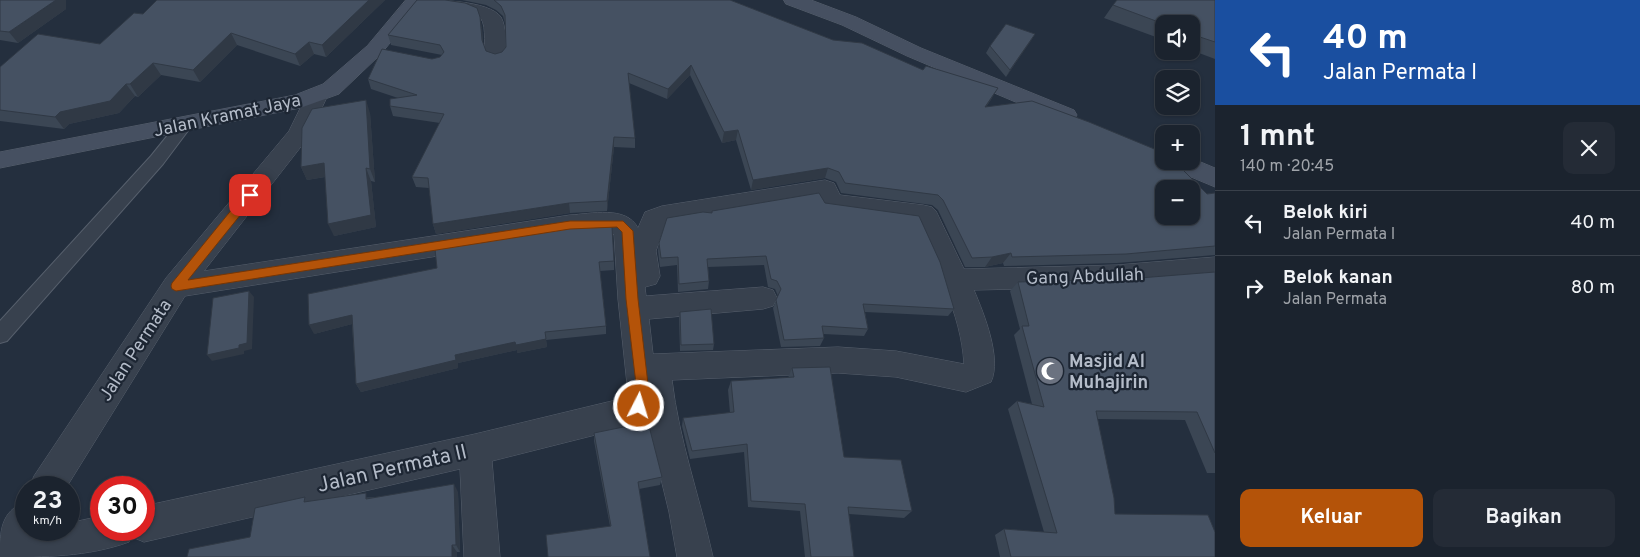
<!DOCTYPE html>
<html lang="id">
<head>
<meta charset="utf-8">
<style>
	:root { --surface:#1b232e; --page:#242b36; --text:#f1f3f6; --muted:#a0a4aa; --line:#39404a; --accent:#b45309 }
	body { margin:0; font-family:Overpass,sans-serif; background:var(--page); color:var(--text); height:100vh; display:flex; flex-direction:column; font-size:19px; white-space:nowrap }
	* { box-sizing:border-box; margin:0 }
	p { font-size:16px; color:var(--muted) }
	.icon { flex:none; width:28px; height:28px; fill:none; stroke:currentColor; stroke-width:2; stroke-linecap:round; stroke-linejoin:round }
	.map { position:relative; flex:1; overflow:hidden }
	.sheet { display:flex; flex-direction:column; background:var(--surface); width:425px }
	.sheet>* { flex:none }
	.guide { background:#1a4fa0; color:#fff; overflow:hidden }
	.buttons { position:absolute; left:1155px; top:15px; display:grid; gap:10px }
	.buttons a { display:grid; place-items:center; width:45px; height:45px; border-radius:10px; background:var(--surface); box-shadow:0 1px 4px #0004,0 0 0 1px var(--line); font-size:25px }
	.speed { position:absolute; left:15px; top:476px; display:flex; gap:10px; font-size:25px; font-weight:700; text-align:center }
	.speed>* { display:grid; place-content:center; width:65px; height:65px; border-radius:50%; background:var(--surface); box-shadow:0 1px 4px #0004,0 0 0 1px var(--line); line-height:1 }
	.speed small { font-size:12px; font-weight:400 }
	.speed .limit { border:8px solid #d22; background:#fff; color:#111 }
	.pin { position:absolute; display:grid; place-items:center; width:42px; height:42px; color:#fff; margin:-21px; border-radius:10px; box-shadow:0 2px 8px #0006 }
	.me { position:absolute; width:55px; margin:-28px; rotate:5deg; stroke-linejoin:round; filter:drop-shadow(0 0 4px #0008) }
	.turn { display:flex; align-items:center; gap:18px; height:105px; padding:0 25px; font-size:22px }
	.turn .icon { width:65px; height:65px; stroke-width:2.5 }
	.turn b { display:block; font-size:35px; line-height:42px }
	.round { display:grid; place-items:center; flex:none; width:52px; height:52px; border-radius:10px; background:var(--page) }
	.overview { display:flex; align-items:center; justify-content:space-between; height:85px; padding:0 25px }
	h1 { font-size:30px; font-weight:700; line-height:38px }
	.button { display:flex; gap:10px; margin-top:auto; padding:10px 25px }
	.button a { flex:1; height:58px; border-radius:10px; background:var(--accent); color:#fff; font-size:20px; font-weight:700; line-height:58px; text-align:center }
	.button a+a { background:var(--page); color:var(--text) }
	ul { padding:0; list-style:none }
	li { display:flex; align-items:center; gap:15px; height:65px; padding:0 25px; border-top:1px solid var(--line) }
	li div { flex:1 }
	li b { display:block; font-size:19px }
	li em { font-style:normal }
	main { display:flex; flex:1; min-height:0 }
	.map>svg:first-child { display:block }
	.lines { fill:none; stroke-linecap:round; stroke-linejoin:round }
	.lane-casing { stroke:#565f6c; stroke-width:2 }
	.street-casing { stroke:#565f6c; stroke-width:1 }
	.secondary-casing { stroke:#565f6c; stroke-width:1 }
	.lane { fill:#38414e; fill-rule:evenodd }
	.street { fill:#38414e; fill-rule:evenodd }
	.secondary { fill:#465061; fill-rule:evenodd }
	.wall { fill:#3b4654 }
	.shaded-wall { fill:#303945 }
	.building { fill:#455162; stroke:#303945; fill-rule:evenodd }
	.route { fill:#b45309; stroke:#753606 }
	.labels { text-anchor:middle; stroke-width:4.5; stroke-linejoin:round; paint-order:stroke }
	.street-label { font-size:18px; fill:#b4bcc9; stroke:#1d2633 }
	.poi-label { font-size:18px; font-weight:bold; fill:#b4bcc9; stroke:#1d2633; text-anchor:start }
	.near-street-label { font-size:21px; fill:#b4bcc9; stroke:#1d2633 }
</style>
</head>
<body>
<main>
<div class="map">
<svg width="1215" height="557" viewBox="0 0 1215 557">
	<rect width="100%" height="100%" fill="#242f3e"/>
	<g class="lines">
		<g class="lane-casing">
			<path id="lane" d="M185,119L190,120L193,124L163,164L7,341L0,343V321L151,156L180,120Z"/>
		</g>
		<g class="street-casing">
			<path id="street" d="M415,0C437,0 488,0 501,17C507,28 505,44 506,56L503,60L496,62L489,60C480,48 489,29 480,17L467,11L417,4Z
				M317,88L325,90L328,95L307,139L204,271L570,215C591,214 626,205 638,228L645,212L662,206L825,180L834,183L840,195L923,205L932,207L936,211L964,269L1117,265L1215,257V279L1117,287L974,290C984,314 1002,358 991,382L966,392L896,377L838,373L672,380C679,440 700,498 713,557H677L669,512L646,417L619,429L492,461L500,557H464L460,469L144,542L132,537L129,542C87,557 45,557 0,557C0,531 0,512 26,501V530H69V523L101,516V530H144V506L475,434L616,400L625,396L627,384L618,299L614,234L570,235L185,296L66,488H29L34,476L166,278L289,131L309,90ZM817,199L822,210L835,213L916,223C936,269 961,313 964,364L896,351L838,347L653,354L649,319L763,309L773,306L777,298L773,290L763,287L646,296L645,287L656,284L660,276L656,251L665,225Z"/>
		</g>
		<g class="secondary-casing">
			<path id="secondary" d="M406,0H425L381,54L339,94L300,108L0,168V152L295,95L323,84L367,46Z
				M784,0H811L856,17L921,48L1074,110L1077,115L1074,120L1066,122L1058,120L907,56L842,25L786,4Z
				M1191,158L1215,168V187L1167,167L1163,161H1191Z"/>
		</g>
		<use href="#lane" class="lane"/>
		<use href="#street" class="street"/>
		<use href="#secondary" class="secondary"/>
	</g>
	<path class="wall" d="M0,0H66V9L18,43L0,40Z
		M385,0L326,57L314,54L300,66L237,45L200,82L161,75L138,97L135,96L119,113L69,124L64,129L0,121V67L100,44L143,14Z
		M455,0H730L833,40L923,70L992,98L986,107L1207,194L1215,193V255L1117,263L1004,266L1003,263L985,267H965L938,210L932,205L841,193L836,182L825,178L751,190L736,140L722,143L690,75L667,99L629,83L635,138V148L614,147L607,211L570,213L436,234L433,224L429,188L416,187L412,177L440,123L393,116L390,106L398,98L371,89L368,79L440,57L442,55L391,45L388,35L482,27L483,44L486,51L495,54L502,52L506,47L505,23L503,16L496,10L486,5L462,0Z
		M1215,0V59L1191,50V24H1164V40L1104,18L1113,5Z
		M1035,34L1006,77L986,53L990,46Z
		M370,113L375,182L371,181L376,227L334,236L325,177L307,180L301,167Z
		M825,203L954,309L948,316L865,312L868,329L864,336L823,334L824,338L820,346L781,347L773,308L778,296L775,289L768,287L764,265L708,267L709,281L708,289L678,292L677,265L660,267L658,251L659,243L711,213L712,211Z
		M614,261V270L600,271L606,326V334L546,340L547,347L517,353V350L458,363V368L361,392L356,384L352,324L314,334L437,268Z
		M1215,272V473H1207L1185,420L1097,419L1115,514L1215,557H1000L995,535L1004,529L1044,532L1008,409L1017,401L1032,404L1014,335L1020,329L1010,291L1018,282L1127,279Z
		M680,312L714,344L713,350L680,351L679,318Z
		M792,368L844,457L912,511L904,518L849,514L854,557H805L800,511L748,507L744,452L690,459L682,426L683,418L730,413L728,390L731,381L788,378Z
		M594,433L662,477L660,485L639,489L650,557L610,526L594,441Z
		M458,492L460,552H457L250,537L309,501Z"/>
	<path class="shaded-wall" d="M56,0H66V9L18,43L9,32Z
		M369,0H385L326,57L322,45Z
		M480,17L482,27L483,50L482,40Z
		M231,33L237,45L200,82L193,70Z
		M1035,34L1031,41L1006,77L1010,70Z
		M309,42L314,54L300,66L295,54Z
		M153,63L161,75L138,97L130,84Z
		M691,65L690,75L667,99L668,89Z
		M126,84L135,96L119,113L69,124L64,129L55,117L60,112Z
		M998,88L992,98L979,118L985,107Z
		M366,100L370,113L375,182L370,169Z
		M738,130L736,140L722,143L724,132Z
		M614,137V147L607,211V201Z
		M324,163L330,176L307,180L301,167Z
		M366,168L371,181L376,227L334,236L328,224Z
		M828,168L825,178L751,190L753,180Z
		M569,203L570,213L436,234L433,224Z
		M1011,253L1003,263L985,267L992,257Z
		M249,291L254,297L252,349L244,351V354L212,361L207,355L239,345Z
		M352,315L356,323L314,334L309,325Z
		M546,339L547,347L517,353V350L458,363V368L361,392L356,384L455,355L515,342Z
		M454,484L458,492L460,552L456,545Z
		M452,545L457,552V557H452Z"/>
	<path class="building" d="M0,0H56L9,32L0,31Z
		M157,0H369L322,45L309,42L295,54L231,33L193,70L153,63L130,84H126L110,101L60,112L55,117L0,110V67L38,34L100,44L134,13L143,14Z
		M417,0H445L465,3L477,8L480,17L482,40L486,51L495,54L502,52L506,47L505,15L501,6L494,0H730L833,40L862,43L923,70L926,66L998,88L985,107L1032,101L1089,122L1164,153V161H1174L1207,194L1215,193V246L1126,254L1012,257L1011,253L992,257L972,258L943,200L938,195L845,183L839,172L828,168L753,180L738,130L724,132L691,65L668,89L628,73L635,138L614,137L607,201L569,203L433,224L428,178L412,177L444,114L390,106V99L417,95L368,79L382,49L432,59L440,57L444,52L440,45L388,35ZM1164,189H1191V216H1164Z
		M1117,0H1215V42L1191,34V24H1164L1113,5Z
		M1006,24L1035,34L1010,70L990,46Z
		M366,100L370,169L366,168L371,215L328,224L324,163L301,167L302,128L312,109Z
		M819,193L825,203L919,216L940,262L954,309L863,304L868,329L822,326L824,338L784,340L776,300L781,289L777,281L771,279L766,256L707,259L709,281L679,284L678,257L661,258L659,243L667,218L703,212L712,213V211Z
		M612,227L614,261L599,262L606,326L545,332L546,339L516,345L515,342L455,355L456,360L356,384L352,315L309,325L308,294L437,268L435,249L570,228Z
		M1215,272V453L1197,412L1096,411L1114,498L1115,514L1208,515L1215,532V557H1011L1004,529L1057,533L1017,401L1044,407L1022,326H1029L1018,282L1127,279Z
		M249,291L247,343L239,345V348L207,355L213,298Z
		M711,309L714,344L681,345L680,312Z
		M830,367L844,457L901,460L912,511L848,507L854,557H811L805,504L751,501L747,444L692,451L683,418L734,412L731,381L794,377L792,368Z
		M648,422L662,477L638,482L650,557H548L546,535L611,526L594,433Z
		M454,484L456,545H452V557H187L189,549L250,537L255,508L305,497L304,502L366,493V499Z"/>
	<path class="route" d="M250,191L255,195L254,198L188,280L570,221H623L633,231L638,299L648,384L644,410L639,411L635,410L633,406L636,384L626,299L622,232L617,227L570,229L176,291L172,289L171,286L172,283L246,192Z"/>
	<defs>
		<g id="mosque-disc" transform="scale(1.4375)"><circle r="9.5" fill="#6b7280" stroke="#1d2633"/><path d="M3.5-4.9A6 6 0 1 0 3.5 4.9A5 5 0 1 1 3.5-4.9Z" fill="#fff"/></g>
	</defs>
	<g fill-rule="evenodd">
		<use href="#mosque-disc" x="1050" y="371"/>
	</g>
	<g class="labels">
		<g class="street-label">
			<text transform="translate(227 115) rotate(-12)" y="6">Jalan Kramat Jaya</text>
			<text transform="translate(1085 276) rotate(-2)" y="6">Gang Abdullah</text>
			<text transform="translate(135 350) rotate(-57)" y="6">Jalan Permata</text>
		</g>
		<g class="poi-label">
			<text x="1069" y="367">Masjid Al<tspan x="1069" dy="21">Muhajirin</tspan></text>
		</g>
		<g class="near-street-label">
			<text transform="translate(392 468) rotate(-13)" y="7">Jalan Permata II</text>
		</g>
	</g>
</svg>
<div class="buttons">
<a><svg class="icon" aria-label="sound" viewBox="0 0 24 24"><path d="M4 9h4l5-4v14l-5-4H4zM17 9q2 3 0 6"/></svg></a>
<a><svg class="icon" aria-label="layers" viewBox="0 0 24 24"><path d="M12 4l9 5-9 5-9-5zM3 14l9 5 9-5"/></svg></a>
<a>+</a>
<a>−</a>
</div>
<div class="speed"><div>23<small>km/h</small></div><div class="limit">30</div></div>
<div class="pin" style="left:250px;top:195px;background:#d93025"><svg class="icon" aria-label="arrive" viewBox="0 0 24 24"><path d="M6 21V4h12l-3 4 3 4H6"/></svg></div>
<svg class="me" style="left:639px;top:406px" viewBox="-20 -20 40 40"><circle r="17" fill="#b45309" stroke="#fff" stroke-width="3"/><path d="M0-11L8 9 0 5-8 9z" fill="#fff"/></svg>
</div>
<section class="sheet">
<div class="guide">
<div class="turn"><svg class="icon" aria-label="left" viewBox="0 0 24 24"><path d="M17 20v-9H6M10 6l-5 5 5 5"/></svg><div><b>40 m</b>Jalan Permata I</div></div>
</div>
<div class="overview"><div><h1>1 mnt</h1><p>140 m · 20:45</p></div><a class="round"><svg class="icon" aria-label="close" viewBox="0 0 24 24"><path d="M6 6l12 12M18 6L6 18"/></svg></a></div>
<ul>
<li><svg class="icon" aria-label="left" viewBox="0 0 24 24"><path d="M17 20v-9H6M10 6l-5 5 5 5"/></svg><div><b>Belok kiri</b><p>Jalan Permata I</p></div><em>40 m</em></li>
<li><svg class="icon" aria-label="right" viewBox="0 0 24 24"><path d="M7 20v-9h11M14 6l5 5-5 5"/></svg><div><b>Belok kanan</b><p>Jalan Permata</p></div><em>80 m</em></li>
</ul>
<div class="button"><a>Keluar</a><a>Bagikan</a></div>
</section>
</main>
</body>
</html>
